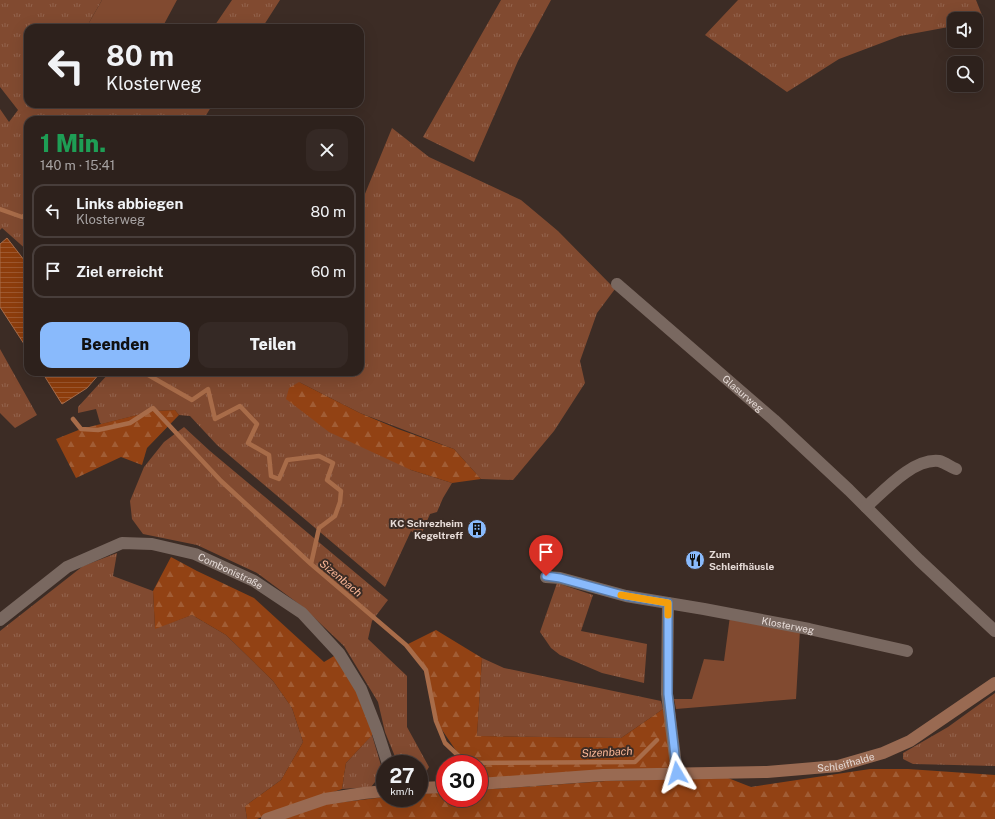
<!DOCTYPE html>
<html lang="de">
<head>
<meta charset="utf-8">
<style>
	:root { --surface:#2d211c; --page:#352925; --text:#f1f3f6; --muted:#a7a3a3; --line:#483e3b; --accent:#89bafc }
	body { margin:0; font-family:"Public Sans",sans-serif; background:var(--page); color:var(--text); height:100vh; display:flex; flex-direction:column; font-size:15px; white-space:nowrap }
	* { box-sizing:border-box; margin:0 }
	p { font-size:13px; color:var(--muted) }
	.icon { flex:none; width:22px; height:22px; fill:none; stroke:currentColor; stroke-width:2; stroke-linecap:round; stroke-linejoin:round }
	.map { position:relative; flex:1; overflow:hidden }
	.details { position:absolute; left:24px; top:116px; width:340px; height:260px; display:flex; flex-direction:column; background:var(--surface); border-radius:12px; box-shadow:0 4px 16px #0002,0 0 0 1px var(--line) }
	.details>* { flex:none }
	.top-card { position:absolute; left:24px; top:24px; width:340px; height:84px; border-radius:12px; box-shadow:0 4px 16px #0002,0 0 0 1px var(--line); background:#2d211c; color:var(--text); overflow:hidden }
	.controls { position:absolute; left:947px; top:12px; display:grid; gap:8px }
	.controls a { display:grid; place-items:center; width:36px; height:36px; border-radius:8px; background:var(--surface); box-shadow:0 4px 16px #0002,0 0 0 1px var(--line); font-size:20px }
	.speed { position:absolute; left:376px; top:755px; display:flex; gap:8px; font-size:20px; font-weight:700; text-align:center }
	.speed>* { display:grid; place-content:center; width:52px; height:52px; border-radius:50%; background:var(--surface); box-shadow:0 4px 16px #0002,0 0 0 1px var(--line); line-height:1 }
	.speed small { font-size:10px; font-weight:400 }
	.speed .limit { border:6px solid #d22; background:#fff; color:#111 }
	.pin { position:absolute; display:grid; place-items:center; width:34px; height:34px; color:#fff; margin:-41px -17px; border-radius:50% 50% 50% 0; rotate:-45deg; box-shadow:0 0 4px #0007 }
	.pin .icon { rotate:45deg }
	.me { position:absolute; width:44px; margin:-22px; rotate:353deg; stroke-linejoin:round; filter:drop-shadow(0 0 3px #0008) }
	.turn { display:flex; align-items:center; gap:14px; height:84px; padding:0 16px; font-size:18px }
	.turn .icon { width:52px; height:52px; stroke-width:2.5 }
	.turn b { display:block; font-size:28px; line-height:34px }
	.round { display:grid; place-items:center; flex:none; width:42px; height:42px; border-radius:12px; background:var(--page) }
	.summary { display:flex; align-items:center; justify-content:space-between; height:68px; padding:0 16px }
	h1 { font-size:24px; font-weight:800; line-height:30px; color:#1e9e55 }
	.primary-button { display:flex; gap:8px; margin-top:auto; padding:8px 16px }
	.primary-button a { flex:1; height:46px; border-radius:12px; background:var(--accent); color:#111; font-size:16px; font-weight:800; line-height:46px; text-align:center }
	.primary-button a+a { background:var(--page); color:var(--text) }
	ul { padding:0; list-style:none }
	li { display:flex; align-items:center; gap:12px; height:54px; margin:0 8px 6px; padding:0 8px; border:2px solid var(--line); border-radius:12px }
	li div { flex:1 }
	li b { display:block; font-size:15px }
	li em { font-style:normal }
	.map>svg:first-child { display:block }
	.grass { fill:url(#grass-tufts) }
	.forest { fill:url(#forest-firs) }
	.green { fill:#814a30 }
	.water { fill:url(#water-rules); stroke:#a86c49 }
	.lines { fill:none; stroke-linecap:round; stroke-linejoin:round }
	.stream { stroke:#a86c49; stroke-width:4.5 }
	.street { stroke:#796860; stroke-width:12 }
	.secondary { stroke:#996a52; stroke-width:12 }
	.route-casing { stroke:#5979a4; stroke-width:10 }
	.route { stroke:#89bafc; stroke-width:7 }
	.slow { stroke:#f59e0b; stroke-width:7 }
	.labels { text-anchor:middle; stroke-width:4; stroke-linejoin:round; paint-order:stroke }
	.street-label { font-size:10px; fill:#e6dbd7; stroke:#3c2c25 }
	.poi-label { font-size:10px; font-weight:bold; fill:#e6dbd7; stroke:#3c2c25; text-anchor:end }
	.water-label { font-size:11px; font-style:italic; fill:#fbb797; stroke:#3c2c25 }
</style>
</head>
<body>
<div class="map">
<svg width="995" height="819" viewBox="0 0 995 819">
	<defs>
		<pattern id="grass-tufts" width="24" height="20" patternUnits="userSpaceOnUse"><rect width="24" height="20" fill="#814a30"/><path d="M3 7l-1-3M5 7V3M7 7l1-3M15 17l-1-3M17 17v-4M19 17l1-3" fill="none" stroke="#93644d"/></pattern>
		<pattern id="forest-firs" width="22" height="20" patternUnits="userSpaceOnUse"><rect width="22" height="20" fill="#924214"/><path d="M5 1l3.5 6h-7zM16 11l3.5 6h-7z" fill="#a15d35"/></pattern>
		<pattern id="water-rules" width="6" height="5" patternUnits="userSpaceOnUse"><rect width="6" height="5" fill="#8d3d0c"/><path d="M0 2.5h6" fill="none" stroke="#9d582f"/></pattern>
	</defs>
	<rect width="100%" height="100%" fill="#3c2c25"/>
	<path class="grass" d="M0,0H102L86,28H28V104H213L203,120H28V251L2,228L0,230V109L9,122L18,110L0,87Z
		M232,0H280L262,28H213Z
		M501,0H551L518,61L474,162L423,137Z
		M738,0H976L984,20L976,22V19H954V26L900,36L839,59L787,92L705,35Z
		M392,128L429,157L521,200L558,231L615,289L597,313L580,361L585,383L554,431L513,480L481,479L454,449L360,413L299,382L411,470L452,483L443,498L437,512L430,514L421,535L418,536L411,531L385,587L217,445L190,416L179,415L175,410L153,411L102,424L100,423L96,409L78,413V407L110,372H360V206Z
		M0,349L37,415L15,428L0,413Z
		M184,427L210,451L388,600L372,621L368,639L407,676V727L429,767L419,783V764H398L385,732L378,702L344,646L303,607L257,573L197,545L143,534L132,519L130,501L144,467L164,442Z
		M117,553L113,576L153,591L155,628L192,615L226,635L273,681L292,708L303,742L281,780L245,806L247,819H0V631L83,566Z
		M557,583L593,595L581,631L647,644L644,683L602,673L560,655L551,648L540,632Z
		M482,658L504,668L661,701L663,709L621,738L477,736Z
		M995,693V766L913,764L903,759V753L948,727Z
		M372,735L383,772L371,787L342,789L346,763Z"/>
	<path class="forest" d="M299,382L360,413L398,429L454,449L481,479L452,483L411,470L329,432L286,399L289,388Z
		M175,410L179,415L147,448L142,465L121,457L76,478L56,439L81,429L153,411Z
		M171,557L197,571L254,598L324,662L339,653L377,730L346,763L342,789L257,819H247L245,806L281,780L303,742L292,708L273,681L226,635L192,615L155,629L153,591Z
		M436,630L482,658L477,736L621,738L663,709L677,773L479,784V764H465L436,721L426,670L406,645Z
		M870,769H908L995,775V819H283L327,804L385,797V798H419V794L445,792V798H479V790L606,781L728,778L751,787Z"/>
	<path class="green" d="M102,0H177L162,28H86Z
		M730,616L800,630L796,699L676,709L674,699H692L704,659L724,661Z"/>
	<path class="water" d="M7,238L28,265V350L0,307V244Z
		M42,372H101L87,388L62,404Z"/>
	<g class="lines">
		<path class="stream" d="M0,209L22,217L28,213
			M143,372L192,400L208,389L215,419L240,406L257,424L248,443L269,455L271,476L279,479L287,460L319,456L333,463L327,480L341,491L340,502L335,516L319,528L311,564L406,645L426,670L436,721L445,743L466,763L635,762L657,740
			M73,419L81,429L98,430L130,423L153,408L221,481L311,564"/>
		<g class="street">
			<path id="s1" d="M617,284L774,420L849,490L919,560L995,631"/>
			<path d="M866,507C884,491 913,458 939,461C944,462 951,467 956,469"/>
			<path id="s2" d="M546,577L560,578L626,596L704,609L809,629L907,651"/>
			<path d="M668,603L667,694L677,773"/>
			<path id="s3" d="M0,620L67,567L122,543L152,544L195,554L254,581L302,613L339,653L361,689L377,730L388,764"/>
		</g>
		<g class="secondary">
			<path id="s4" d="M479,784L603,775L767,772L838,766L883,753L910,741L995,683"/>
			<path d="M419,788L445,787"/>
			<path d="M267,819L325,799L364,793L385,791"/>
		</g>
	</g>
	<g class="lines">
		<g class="route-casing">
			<path id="route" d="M546,576L560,578L626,596L668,603V694L677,773"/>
		</g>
		<use href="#route" class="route"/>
		<path class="slow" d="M621,595L668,603V615"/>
	</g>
	<defs>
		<g id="building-disc" transform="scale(1)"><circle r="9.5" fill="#89bafc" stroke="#3c2c25"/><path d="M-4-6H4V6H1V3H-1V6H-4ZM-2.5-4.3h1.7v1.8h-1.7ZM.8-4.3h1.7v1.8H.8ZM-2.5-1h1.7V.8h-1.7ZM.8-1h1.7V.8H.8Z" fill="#111"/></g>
		<g id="restaurant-disc" transform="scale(1)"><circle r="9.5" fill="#89bafc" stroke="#3c2c25"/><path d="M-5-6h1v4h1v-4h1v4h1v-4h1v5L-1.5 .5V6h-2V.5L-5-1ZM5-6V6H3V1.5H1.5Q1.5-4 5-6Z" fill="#111"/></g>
	</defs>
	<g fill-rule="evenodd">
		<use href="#building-disc" x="477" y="529"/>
		<use href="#restaurant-disc" x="695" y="560"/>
	</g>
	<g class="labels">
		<g class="street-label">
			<text dy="4" stroke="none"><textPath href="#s1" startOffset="167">Glasurweg</textPath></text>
			<text dy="4" stroke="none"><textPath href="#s3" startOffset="259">Combonistraße</textPath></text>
			<text dy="4" stroke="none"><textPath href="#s2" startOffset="247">Klosterweg</textPath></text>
			<text dy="4" stroke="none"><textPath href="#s4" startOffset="368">Schleifhalde</textPath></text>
		</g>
		<g class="poi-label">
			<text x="463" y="527">KC Schrezheim<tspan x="463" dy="12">Kegeltreff</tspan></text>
			<text x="709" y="558" text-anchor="start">Zum<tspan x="709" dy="12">Schleifhäusle</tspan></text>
		</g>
		<g class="water-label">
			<text transform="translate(341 578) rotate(40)" y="4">Sizenbach</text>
			<text transform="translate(607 752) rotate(-3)" y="4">Sizenbach</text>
		</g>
	</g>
</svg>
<div class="controls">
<a><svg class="icon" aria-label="sound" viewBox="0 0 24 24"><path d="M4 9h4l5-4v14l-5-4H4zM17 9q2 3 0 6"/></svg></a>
<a><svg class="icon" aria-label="search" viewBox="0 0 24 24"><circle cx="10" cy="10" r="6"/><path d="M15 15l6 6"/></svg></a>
</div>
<div class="speed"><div>27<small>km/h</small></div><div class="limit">30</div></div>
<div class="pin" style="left:546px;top:576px;background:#d93025"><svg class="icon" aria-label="arrive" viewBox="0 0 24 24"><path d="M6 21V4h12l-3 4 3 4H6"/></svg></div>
<svg class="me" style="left:677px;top:773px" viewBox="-20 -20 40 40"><path d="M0-17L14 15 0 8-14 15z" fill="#89bafc" stroke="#fff" stroke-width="4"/></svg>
<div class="top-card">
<div class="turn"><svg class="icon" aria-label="left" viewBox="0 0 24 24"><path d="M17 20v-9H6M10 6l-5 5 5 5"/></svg><div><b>80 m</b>Klosterweg</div></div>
</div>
<section class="details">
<div class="summary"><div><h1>1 Min.</h1><p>140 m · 15:41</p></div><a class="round"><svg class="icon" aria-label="close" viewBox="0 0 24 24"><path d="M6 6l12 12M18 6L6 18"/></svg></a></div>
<ul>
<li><svg class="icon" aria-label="left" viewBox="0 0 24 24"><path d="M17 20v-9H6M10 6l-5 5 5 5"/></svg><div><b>Links abbiegen</b><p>Klosterweg</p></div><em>80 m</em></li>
<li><svg class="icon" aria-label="arrive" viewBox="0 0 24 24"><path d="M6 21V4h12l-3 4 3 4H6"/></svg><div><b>Ziel erreicht</b></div><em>60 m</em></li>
</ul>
<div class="primary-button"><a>Beenden</a><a>Teilen</a></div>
</section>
</div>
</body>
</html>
